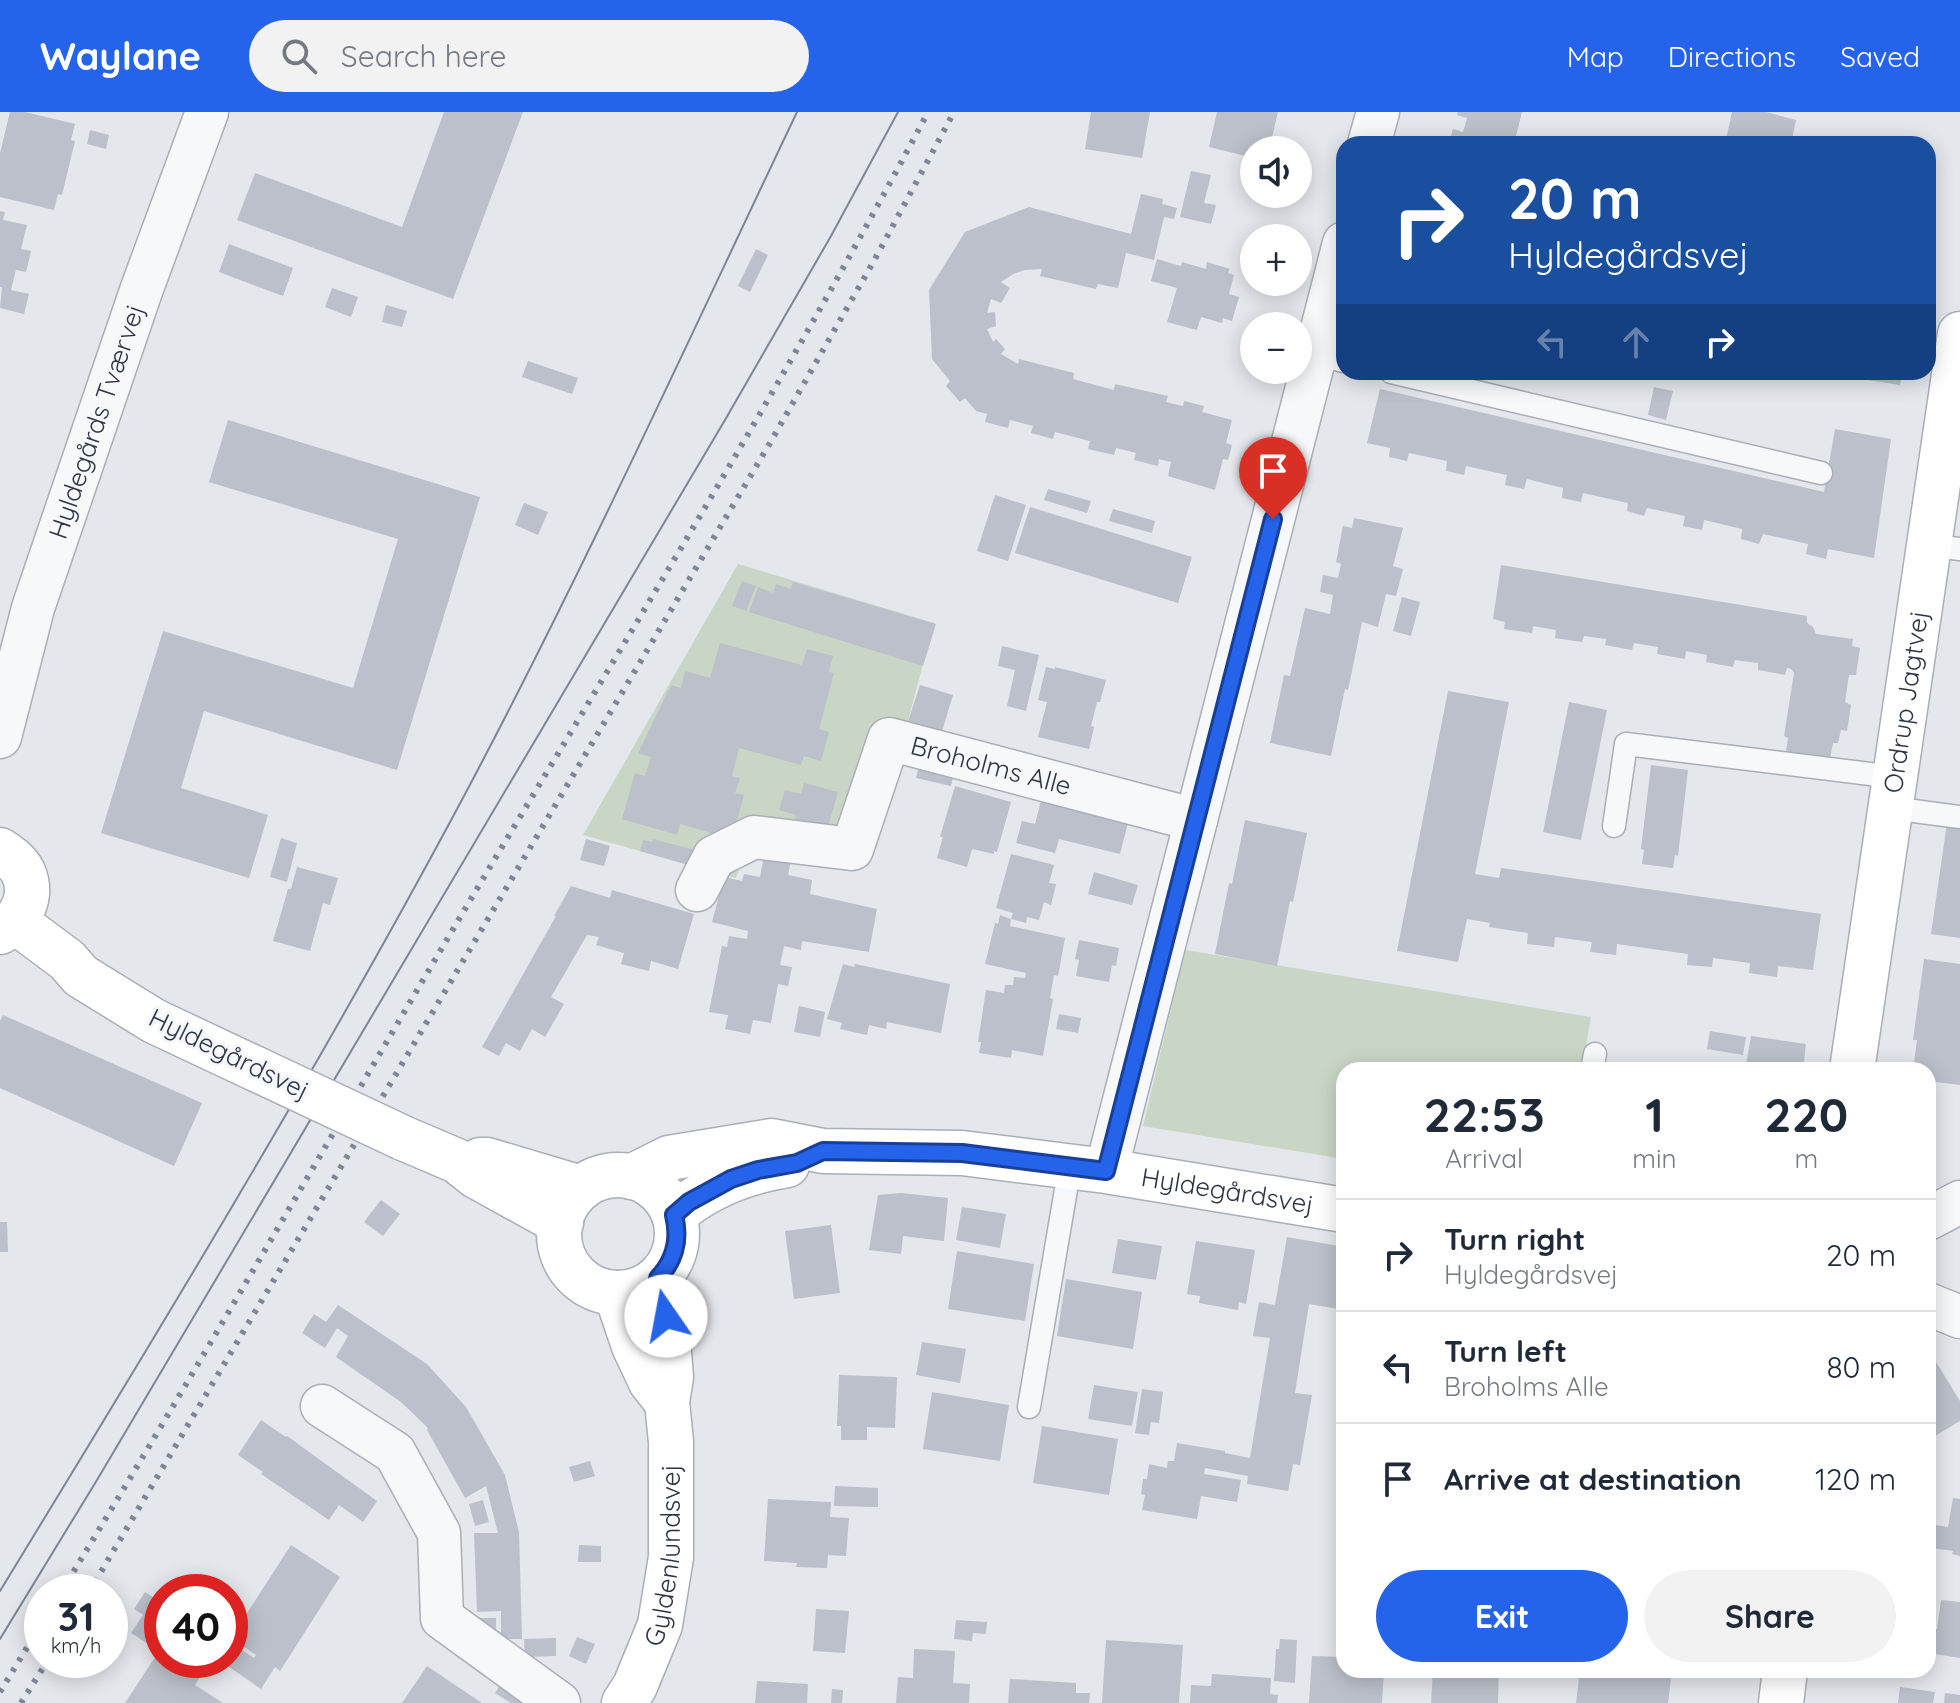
<!DOCTYPE html>
<html lang="en">
<head>
<meta charset="utf-8">
<style>
	:root { --surface:#fff; --page:#f2f2f3; --text:#1f2937; --muted:#747a83; --line:#e0e1e3; --accent:#2563eb }
	body { margin:0; font-family:Quicksand,sans-serif; background:var(--page); color:var(--text); height:100vh; display:flex; flex-direction:column; font-size:30px; white-space:nowrap }
	* { box-sizing:border-box; margin:0 }
	p { font-size:26px; color:var(--muted) }
	.icon { flex:none; width:44px; height:44px; fill:none; stroke:currentColor; stroke-width:2; stroke-linecap:round; stroke-linejoin:round }
	.map { position:relative; flex:1; overflow:hidden }
	.sheet { position:absolute; left:1336px; top:950px; width:600px; height:616px; display:flex; flex-direction:column; background:var(--surface); border-radius:24px; box-shadow:0 4px 20px #0003 }
	.sheet>* { flex:none }
	.hud { position:absolute; left:1336px; top:24px; width:600px; height:244px; border-radius:24px; box-shadow:0 4px 20px #0003; background:#1a4fa0; color:#fff; overflow:hidden }
	.tools { position:absolute; left:1240px; top:24px; display:grid; gap:16px }
	.tools a { display:grid; place-items:center; width:72px; height:72px; border-radius:50%; background:var(--surface); box-shadow:0 4px 20px #0003; font-size:40px }
	.speed { position:absolute; left:24px; top:1462px; display:flex; gap:16px; font-size:40px; font-weight:700; text-align:center }
	.speed>* { display:grid; place-content:center; width:104px; height:104px; border-radius:50%; background:var(--surface); box-shadow:0 4px 20px #0003; line-height:1 }
	.speed small { font-size:20px; font-weight:400 }
	.speed .limit { border:12px solid #d22; background:#fff; color:#111 }
	.pin { position:absolute; display:grid; place-items:center; width:68px; height:68px; color:#fff; margin:-82px -34px; border-radius:50% 50% 50% 0; rotate:-45deg; box-shadow:0 0 8px #0007 }
	.pin .icon { rotate:45deg }
	.me { position:absolute; width:88px; margin:-44px; rotate:348deg; stroke-linejoin:round; filter:drop-shadow(0 0 6px #0008) }
	.turn { display:flex; align-items:center; gap:28px; height:168px; padding:0 40px; font-size:36px }
	.turn .icon { width:104px; height:104px; stroke-width:2.5 }
	.turn b { display:block; font-size:56px; line-height:68px }
	.lanes { display:flex; align-items:center; height:76px; padding:0 40px; background:#0003; justify-content:center; gap:40px; direction:ltr }
	.lanes .off { opacity:.35 }
	.eta { display:flex; justify-content:space-evenly; align-items:center; height:136px; text-align:center }
	.eta b { font-size:48px; font-weight:700; line-height:56px }
	.button { display:flex; gap:16px; margin-top:auto; padding:16px 40px }
	.button a { flex:1; height:92px; border-radius:48px; background:var(--accent); color:#fff; font-size:32px; font-weight:700; line-height:92px; text-align:center }
	.button a+a { background:var(--page); color:var(--text) }
	ul { padding:0; list-style:none }
	li { display:flex; align-items:center; gap:24px; height:112px; padding:0 40px; border-top:2px solid var(--line) }
	li div { flex:1 }
	li b { display:block; font-size:30px }
	li em { font-style:normal }
	header { display:flex; align-items:center; gap:48px; box-sizing:border-box; height:112px; padding:0 40px; background:var(--accent); color:#fff }
	header strong { font-size:38px }
	nav { display:flex; gap:44px; margin-inline-start:auto; font-size:28px }
	.search { width:560px; height:72px; background:var(--page); display:flex; align-items:center; gap:20px; box-sizing:border-box; padding:0 28px; border-radius:44px; color:var(--muted); font-size:30px }
	.map>svg:first-child { display:block }
	.green { fill:#c9d6c5 }
	.building { fill:#bbc0ca }
	.lines { fill:none; stroke-linecap:round; stroke-linejoin:round }
	.lane-casing { stroke:#a9aeb7; stroke-width:25 }
	.street-casing { stroke:#a9aeb7; stroke-width:45 }
	.secondary-casing { stroke:#a9aeb7; stroke-width:47 }
	.lane { stroke:#f7f8fa; stroke-width:22 }
	.street { stroke:#f7f8fa; stroke-width:42 }
	.secondary { stroke:#fff; stroke-width:44 }
	.tram { stroke:#7d8696; stroke-width:2 }
	.rail { stroke:#7d8696; stroke-width:6; stroke-dasharray:4 8; stroke-linecap:butt }
	.secondary-bridge-casing { stroke:#a9aeb7; stroke-width:47; stroke-linecap:butt }
	.secondary-bridge { stroke:#fff; stroke-width:44 }
	.route-casing { stroke:#184099; stroke-width:20 }
	.route { stroke:#2563eb; stroke-width:14 }
	.labels { text-anchor:middle; stroke-width:6; stroke-linejoin:round; paint-order:stroke }
	.street-label { font-size:26px; fill:#2b3445; stroke:#f4f6f9 }
</style>
</head>
<body>
<header>
<strong>Waylane</strong>
<div class="search"><svg class="icon" aria-label="search" viewBox="0 0 24 24"><circle cx="10" cy="10" r="6"/><path d="M15 15l6 6"/></svg>Search here</div>
<nav><a>Map</a><a>Directions</a><a>Saved</a></nav>
</header>
<div class="map">
<svg width="1960" height="1591" viewBox="0 0 1960 1591">
	<rect width="100%" height="100%" fill="#e4e7ec"/>
	<path class="green" d="M738,452L934,511L869,754L748,729L736,766L583,723Z
		M1185,838L1591,905L1582,958H1344V1047L1143,1014Z"/>
	<path class="building" d="M10,0H25L75,12L71,28L75,29L62,83L58,82L54,98L0,85V41Z
		M444,0H523L453,187L237,108L255,61L402,115Z
		M1091,0H1150L1142,46L1085,37Z
		M1217,0H1278L1269,38H1254V46L1209,35Z
		M1458,0H1522L1514,32L1449,31L1453,17L1463,20L1467,6L1457,3Z
		M1732,0H1766L1796,8L1791,32H1725Z
		M90,18L109,23L106,37L87,32Z
		M1191,59L1211,63L1204,91L1216,93L1211,112L1180,105Z
		M1141,82L1163,87L1162,92L1177,96L1174,107L1164,105L1154,148L1126,141L1118,176L1098,172L1096,177L1040,164L1042,157L1024,158L1013,162L1001,170L1010,176L1001,191L991,187L987,201L995,200L996,214L987,217L993,230L996,227L1005,237L1001,242L1018,252L1019,247L1074,261L1073,267L1114,278L1115,272L1168,284L1166,290L1183,294L1184,289L1204,294L1202,300L1232,308L1226,331L1232,333L1228,348L1223,347L1215,378L1168,364L1171,350L1159,347L1158,354L1134,348L1136,341L1116,336L1114,343L1088,337L1090,329L1055,320L1053,327L1031,321L1033,314L1010,308L1008,316L985,310L987,302L976,299L965,286L960,290L946,274L950,269L932,247L929,178L965,120L1029,95L1131,122Z
		M0,99L5,100L3,108L27,113L21,137L31,139L26,160L16,158L11,178L29,182L24,202L0,196L2,175H0Z
		M229,132L293,156L283,184L219,160Z
		M756,137L768,143L750,180L738,174Z
		M1157,147L1181,154L1182,150L1206,157L1207,150L1230,157L1228,161L1234,163L1229,182L1239,185L1232,209L1223,206L1222,211L1201,205L1197,218L1167,210L1177,176L1151,169Z
		M332,176L358,185L351,205L325,195Z
		M386,193L407,199L402,215L382,210Z
		M528,249L578,266L572,282L522,265Z
		M1831,260H1902L1900,273L1830,262Z
		M1654,275L1673,279L1666,308L1648,303Z
		M1380,277L1824,380L1835,317L1891,327L1874,446L1828,437L1826,447L1806,442L1808,432L1763,422L1759,432L1741,427L1742,417L1704,408L1702,418L1683,414L1685,404L1647,396L1644,404L1627,399L1628,391L1583,381L1581,390L1562,386L1563,376L1527,367L1524,377L1505,373L1507,363L1466,354L1464,363L1446,359L1447,349L1409,341L1407,349L1389,345L1390,336L1367,331Z
		M228,308L480,385L397,658L204,599L181,676L268,703L249,766L101,721L163,519L353,576L398,427L209,370Z
		M1048,377L1091,389L1087,401L1044,388Z
		M995,383L1026,393L1008,449L977,439Z
		M524,391L548,400L538,423L515,413Z
		M1030,395L1192,445L1178,491L1015,441Z
		M1113,397L1155,409L1152,421L1109,409Z
		M1354,406L1403,416L1393,454L1403,457L1396,484L1386,482L1378,515L1362,510L1348,578L1345,577L1331,644L1270,631L1284,563L1290,564L1305,496L1330,502L1333,483L1320,480L1323,463L1338,466L1341,452L1336,450L1343,414L1352,416Z
		M1501,453L1807,504V511L1813,515L1816,522L1853,527L1852,534L1860,536L1856,563H1849L1845,590L1851,593L1847,619L1841,618L1838,631H1833L1830,646L1786,640L1788,626L1784,624L1794,561L1791,557L1787,556L1785,563L1758,558V551L1735,548L1733,555L1706,550L1707,543L1686,539L1685,547L1657,542L1658,535L1634,531L1632,538L1605,533L1606,527L1584,524L1582,530L1555,526L1556,518L1533,514L1532,521L1504,517L1505,510L1493,507Z
		M742,469L756,474L746,499L732,494Z
		M793,470L936,512L923,554L749,500L758,475L773,481L776,472L791,477Z
		M1402,485L1420,490L1411,524L1393,519Z
		M720,531L802,553L807,537L833,544L829,560L834,561L819,617L829,620L821,649L804,644L801,653L739,636L732,664L740,666L735,681L744,683L732,727L680,712L677,723L622,707L635,661L645,664L651,645L638,641L671,573L681,576L685,559L710,566Z
		M1002,534L1039,543L1026,599L1007,594L1015,558L998,554Z
		M1046,555L1055,557V555L1106,568L1100,590H1097L1091,614L1094,615L1089,637L1038,625L1047,590L1038,588Z
		M920,573L953,583L940,626L906,615Z
		M1448,579L1509,590L1475,762L1499,766L1501,756L1821,802L1813,858L1778,854L1777,865L1749,861L1750,851L1713,846L1712,855L1687,853L1688,842L1617,832L1616,843L1590,840L1592,830L1555,825L1554,835L1527,832L1528,821L1489,815L1490,811L1467,807L1458,850L1397,839Z
		M1569,590L1607,598L1581,728L1543,720Z
		M921,646L956,654L951,674L916,666Z
		M1651,653L1688,658L1678,744L1675,743L1673,756L1642,752L1644,738L1641,737Z
		M804,671L838,680L826,721L794,713L796,703L779,698L785,678L801,682Z
		M955,674L1011,690L997,740L994,739V742L972,737L967,755L937,746L943,725H940Z
		M1042,685L1129,707L1120,742L1059,727L1055,741L1016,731L1022,709L1035,712Z
		M1245,708L1307,721L1293,790L1290,789L1277,854L1215,842L1229,771L1232,772Z
		M1947,711L1960,713V826L1931,822Z
		M281,726L297,731L287,770L270,765Z
		M586,727L610,734L604,754L580,748Z
		M653,727L706,741L702,757L640,739L643,728L652,730Z
		M765,738L792,743L788,763L812,768L810,782L877,797L869,840L802,829L801,838L784,834L780,853L792,855L788,874L778,872L771,911L753,908L750,922L725,917L728,903L709,900L722,834L727,835L729,824L747,827L748,819L712,810L724,765L742,769L744,762L760,765Z
		M1011,742L1054,753L1049,771L1056,772L1051,793L1044,790L1039,808L1027,805L1026,811L1011,807L1010,814L1065,826L1058,864L1054,863L1050,886L1053,887L1043,944L1012,938L1011,946L979,941L981,930H978L986,878L1004,881L1005,873H1013L1014,865L1025,866L1026,861L985,852L995,811L998,812L1000,803L1011,807L1013,801L996,796Z
		M297,755L338,766L330,793L323,791L310,839L273,829L288,777H291Z
		M1094,760L1138,773L1132,793L1088,782Z
		M571,774L610,786L612,778L694,802L678,857L651,849L649,859L621,852L624,841L596,833L599,825L587,823L551,885L564,892L545,925L532,917L520,939L506,931L499,944L482,935L556,804H554Z
		M1079,828L1119,836L1116,854L1112,853L1109,870L1076,864L1079,848L1075,847Z
		M1924,847L1960,852V973L1928,969V958H1913L1917,928H1913Z
		M843,852L854,855L855,852L950,872L941,921L887,910L886,917L869,913L867,923L840,917L842,911L827,907Z
		M799,894L825,900L820,925L794,920Z
		M1059,902L1081,906L1078,921L1056,917Z
		M3,903L202,991L174,1054L0,976V909Z
		M1710,919L1746,925L1743,943L1707,937Z
		M1751,924L1806,932L1803,958H1745Z
		M901,1081L948,1086L944,1129L903,1124L901,1142L869,1138L878,1083Z
		M381,1088L400,1102L383,1124L364,1110Z
		M962,1095L1006,1102L1000,1136L956,1128Z
		M0,1110H7L8,1140H0Z
		M831,1113L840,1181L794,1187L785,1119Z
		M1287,1125L1344,1135V1198L1309,1192L1295,1281L1312,1283L1300,1353L1293,1352L1288,1379L1247,1372L1248,1364L1205,1356L1204,1362L1241,1368L1237,1390L1201,1384L1197,1407L1142,1398L1145,1383L1141,1382L1143,1367H1147L1149,1352L1167,1356L1168,1349H1174L1177,1331L1225,1339V1341L1250,1346L1270,1226L1253,1224L1259,1190L1275,1193Z
		M1118,1127L1162,1134L1156,1168L1112,1161Z
		M1196,1129L1255,1138L1246,1192L1239,1190L1238,1198L1199,1191L1200,1184L1187,1182Z
		M957,1139L1034,1152L1025,1209L948,1197Z
		M1066,1167L1142,1180L1133,1237L1057,1224Z
		M338,1193L427,1252L466,1295L505,1363L519,1420L522,1527H501V1499L477,1500L474,1421H498L486,1374L465,1386L427,1318L428,1316L401,1290L336,1245L348,1224L337,1216L325,1236L302,1221L314,1202L326,1210Z
		M922,1230L966,1237L960,1271L916,1263Z
		M1936,1250L1960,1289V1309L1928,1328V1255Z
		M839,1263L897,1265L895,1316L867,1315V1328H841V1314H837Z
		M1094,1273L1138,1280L1132,1314L1088,1307Z
		M1142,1277L1163,1280L1159,1311L1151,1310L1149,1323L1135,1321Z
		M932,1280L1009,1293L1000,1349L923,1337Z
		M261,1308L286,1325L287,1324L377,1389L363,1410L339,1393L329,1408L261,1362L263,1360L238,1343Z
		M1042,1314L1118,1327L1109,1383L1033,1371Z
		M590,1349L595,1364L574,1370L569,1355Z
		M835,1374L878,1376V1395L834,1394Z
		M1953,1386L1960,1387V1444L1952,1442L1953,1439L1932,1436L1935,1413L1948,1415Z
		M768,1387L831,1390L830,1405L849,1406L846,1444L828,1443L827,1456L796,1455L797,1451L764,1449Z
		M483,1388L489,1410L475,1414L469,1392Z
		M291,1433L340,1465L280,1559L275,1555L261,1577L219,1548H230V1530L254,1546L256,1543L231,1526Z
		M579,1433L601,1434V1450H578Z
		M145,1480L162,1491V1548H199L193,1557L202,1562L195,1573L223,1591H125L159,1539L131,1521L143,1503L134,1497Z
		M1941,1488L1960,1490V1546L1928,1541V1516L1937,1517Z
		M816,1497L849,1499L845,1541L813,1539Z
		M478,1506H496V1527L479,1515Z
		M956,1508L987,1510L986,1522L973,1521L972,1529L954,1527Z
		M577,1525L595,1532L586,1552L569,1544Z
		M556,1526V1544L525,1545L524,1527Z
		M1280,1527L1297,1528L1295,1571L1274,1569L1276,1537H1279Z
		M1106,1528L1183,1533L1179,1591H1102Z
		M914,1537L955,1539L953,1571L970,1572L969,1591H896L898,1565L913,1566Z
		M1312,1544L1344,1545V1558H1384L1382,1591H1309Z
		M427,1554L482,1591H402Z
		M1433,1558H1499L1498,1591H1431Z
		M1580,1558H1672L1668,1591H1576Z
		M507,1562L534,1591H511L495,1581Z
		M1212,1562L1271,1566L1270,1582L1278,1583L1277,1591H1190L1191,1573L1211,1574Z
		M1010,1567L1076,1571V1581H1090L1089,1591H1008Z
		M757,1569L808,1572L807,1591H755Z
		M1900,1575L1935,1580L1933,1591H1898Z
		M832,1577L843,1578L842,1591H831Z
		M1945,1581L1960,1583V1591H1944Z"/>
	<g class="lines">
		<g class="lane-casing">
			<path id="lane" d="M1315,242L1344,249
				M1391,260L1821,361
				M1929,433L1960,437
				M1891,696L1960,705
				M1614,714L1626,632L1895,665
				M1592,958L1595,942
				M1029,1295L1070,1054"/>
		</g>
		<g class="street-casing">
			<g id="street">
				<path d="M1369,32L1378,0"/>
				<path id="s1" d="M0,625L33,496L141,179L207,0"/>
				<path id="s2" d="M697,778L714,745L754,725L852,737L889,627L1196,708"/>
				<path d="M1106,1059L1344,131"/>
				<path d="M1928,1107L1960,1090"/>
				<path d="M1928,1192L1960,1205"/>
				<path d="M322,1294L395,1341L439,1421L442,1506L559,1591"/>
			</g>
		</g>
		<g class="secondary-casing">
			<g id="secondary">
				<path d="M0,738C9,744 18,750 23,760C34,784 21,809 0,820"/>
				<path d="M16,810L67,848L81,864L154,909L256,957"/>
				<path id="s3" d="M1852,958L1960,222"/>
				<path d="M403,1026L457,1049L476,1064L561,1111"/>
				<path d="M480,1048H487L581,1076"/>
				<circle cx="618" cy="1122" r="59"/>
				<path id="s4" d="M631,1065L669,1046L772,1029L823,1039L962,1041L1106,1059L1344,1098"/>
				<path d="M674,1103C707,1074 745,1060 787,1053"/>
				<path d="M616,1181L634,1234L651,1270L667,1290"/>
				<path id="s5" d="M624,1591L635,1574L660,1513L671,1445V1330L667,1290L671,1265L666,1204L659,1180L658,1166"/>
				<path d="M1781,1591L1785,1558"/>
			</g>
		</g>
		<use href="#lane" class="lane"/>
		<use href="#street" class="street"/>
		<use href="#secondary" class="secondary"/>
		<path class="tram" d="M0,1479C160,1217 320,954 464,684C583,460 688,229 797,0
			M0,1527L97,1368L725,308L831,124L898,0"/>
		<path class="rail" d="M61,1480C207,1242 344,1000 487,760C637,509 791,259 928,0
			M89,1480L770,331L875,147L954,0
			M0,1580L42,1511
			M21,1591L48,1548"/>
		<g class="secondary-bridge-casing">
			<path id="secondary-bridge" d="M256,957L403,1026"/>
		</g>
		<use href="#secondary-bridge" class="secondary-bridge"/>
	</g>
	<g class="lines">
		<g class="route-casing">
			<path id="route" d="M666,1204L659,1180L658,1166C675,1148 680,1127 674,1103L689,1090L731,1067L758,1058L797,1051L823,1039L962,1041L1106,1059L1273,407"/>
		</g>
		<use href="#route" class="route"/>
	</g>
	<g class="labels">
		<g class="street-label">
			<text dy="9" stroke="none"><textPath href="#s1" startOffset="330">Hyldegårds Tværvej</textPath></text>
			<text dy="9" stroke="none"><textPath href="#s3" startOffset="372">Ordrup Jagtvej</textPath></text>
			<text dy="9" stroke="none"><textPath href="#s2" startOffset="402">Broholms Alle</textPath></text>
			<text transform="translate(229 942) rotate(26)" y="9">Hyldegårdsvej</text>
			<text dy="9" stroke="none"><textPath href="#s4" startOffset="606">Hyldegårdsvej</textPath></text>
			<text dy="9" stroke="none"><textPath href="#s5" startOffset="156">Gyldenlundsvej</textPath></text>
		</g>
	</g>
</svg>
<div class="tools">
<a><svg class="icon" aria-label="sound" viewBox="0 0 24 24"><path d="M4 9h4l5-4v14l-5-4H4zM17 9q2 3 0 6"/></svg></a>
<a>+</a>
<a>−</a>
</div>
<div class="speed"><div>31<small>km/h</small></div><div class="limit">40</div></div>
<div class="pin" style="left:1273px;top:407px;background:#d93025"><svg class="icon" aria-label="arrive" viewBox="0 0 24 24"><path d="M6 21V4h12l-3 4 3 4H6"/></svg></div>
<svg class="me" style="left:666px;top:1204px" viewBox="-20 -20 40 40"><circle r="19" fill="#fff"/><path d="M0-13L10 11 0 6-10 11z" fill="#2563eb"/></svg>
<div class="hud">
<div class="turn"><svg class="icon" aria-label="right" viewBox="0 0 24 24"><path d="M7 20v-9h11M14 6l5 5-5 5"/></svg><div><b>20 m</b>Hyldegårdsvej</div></div>
<div class="lanes"><svg class="icon off" aria-label="left" viewBox="0 0 24 24"><path d="M17 20v-9H6M10 6l-5 5 5 5"/></svg><svg class="icon off" aria-label="ahead" viewBox="0 0 24 24"><path d="M12 20V5M6 11l6-6 6 6"/></svg><svg class="icon" aria-label="right" viewBox="0 0 24 24"><path d="M7 20v-9h11M14 6l5 5-5 5"/></svg></div>
</div>
<section class="sheet">
<div class="eta">
<div><b>22:53</b><p>Arrival</p></div>
<div><b>1</b><p>min</p></div>
<div><b>220</b><p>m</p></div>
</div>
<ul>
<li><svg class="icon" aria-label="right" viewBox="0 0 24 24"><path d="M7 20v-9h11M14 6l5 5-5 5"/></svg><div><b>Turn right</b><p>Hyldegårdsvej</p></div><em>20 m</em></li>
<li><svg class="icon" aria-label="left" viewBox="0 0 24 24"><path d="M17 20v-9H6M10 6l-5 5 5 5"/></svg><div><b>Turn left</b><p>Broholms Alle</p></div><em>80 m</em></li>
<li><svg class="icon" aria-label="arrive" viewBox="0 0 24 24"><path d="M6 21V4h12l-3 4 3 4H6"/></svg><div><b>Arrive at destination</b></div><em>120 m</em></li>
</ul>
<div class="button"><a>Exit</a><a>Share</a></div>
</section>
</div>
</body>
</html>
